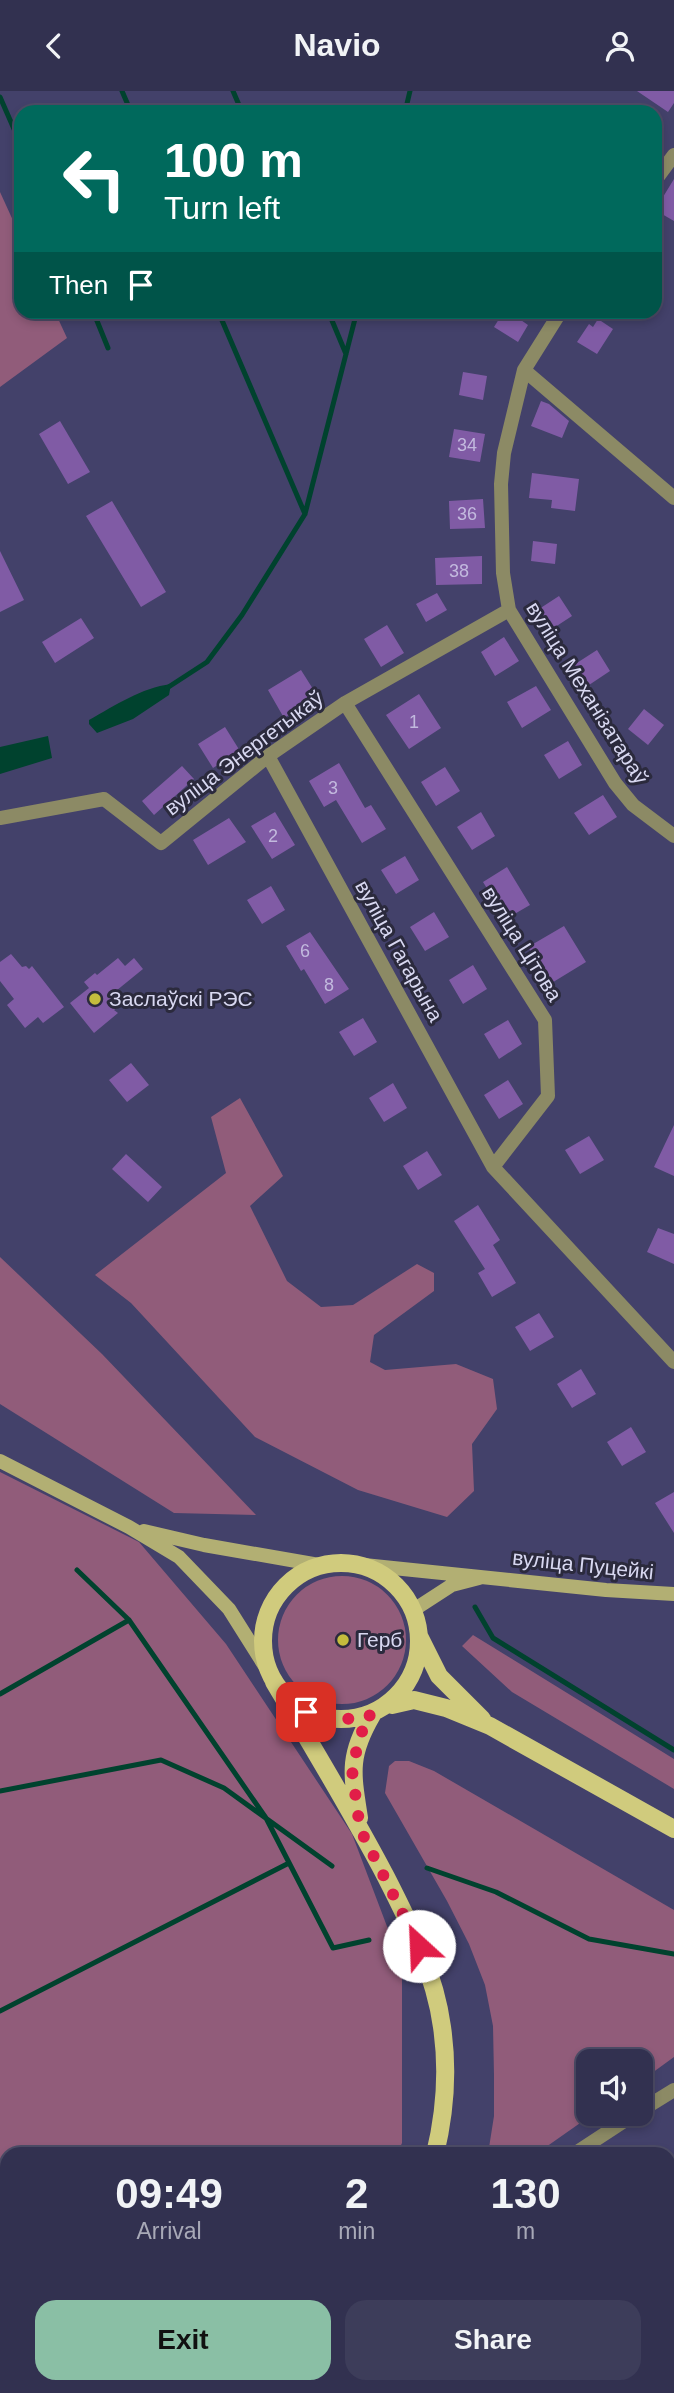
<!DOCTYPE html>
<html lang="en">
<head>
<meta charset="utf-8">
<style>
	:root { --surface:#323150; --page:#3d3d5a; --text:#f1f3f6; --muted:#a8a9b7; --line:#4d4c67; --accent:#8abfa5 }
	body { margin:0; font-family:Helvetica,sans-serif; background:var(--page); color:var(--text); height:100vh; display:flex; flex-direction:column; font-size:26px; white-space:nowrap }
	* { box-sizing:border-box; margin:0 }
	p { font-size:23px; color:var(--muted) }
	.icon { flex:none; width:38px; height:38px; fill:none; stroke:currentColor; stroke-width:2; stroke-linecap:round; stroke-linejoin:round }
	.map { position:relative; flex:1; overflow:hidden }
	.panel { position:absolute; left:0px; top:2056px; width:676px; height:247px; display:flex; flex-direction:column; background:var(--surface); border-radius:21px 21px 0 0; box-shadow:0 4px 10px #0003,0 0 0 2px var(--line) }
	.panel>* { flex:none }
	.hud { position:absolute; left:14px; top:14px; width:648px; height:214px; border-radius:21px; box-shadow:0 4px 10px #0003,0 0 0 2px var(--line); background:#00695c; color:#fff; overflow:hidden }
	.fabs { position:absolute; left:576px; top:1958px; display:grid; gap:14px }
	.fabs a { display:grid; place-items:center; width:77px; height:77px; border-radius:14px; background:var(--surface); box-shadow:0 4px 10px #0003,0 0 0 2px var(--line); font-size:35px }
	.pin { position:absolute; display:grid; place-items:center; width:60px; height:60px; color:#fff; margin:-30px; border-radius:14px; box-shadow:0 4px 10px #0006 }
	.me { position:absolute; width:77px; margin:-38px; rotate:335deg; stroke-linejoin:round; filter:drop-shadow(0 0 5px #0008) }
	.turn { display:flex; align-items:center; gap:24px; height:147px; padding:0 35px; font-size:32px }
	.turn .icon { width:91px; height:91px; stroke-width:2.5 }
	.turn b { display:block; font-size:49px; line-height:60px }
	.then { display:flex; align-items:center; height:66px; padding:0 35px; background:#0003; gap:14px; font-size:26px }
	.eta { display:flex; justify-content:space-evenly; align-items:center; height:119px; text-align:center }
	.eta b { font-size:42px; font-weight:700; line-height:49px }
	.primary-button { display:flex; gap:14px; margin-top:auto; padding:14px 35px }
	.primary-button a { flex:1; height:80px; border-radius:21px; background:var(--accent); color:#111; font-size:28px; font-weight:700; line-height:80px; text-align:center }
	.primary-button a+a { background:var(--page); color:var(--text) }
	header { display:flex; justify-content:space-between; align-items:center; height:91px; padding:0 35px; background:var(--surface); font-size:32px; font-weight:700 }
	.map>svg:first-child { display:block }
	.green { fill:#915c7a }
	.water { fill:#00422e }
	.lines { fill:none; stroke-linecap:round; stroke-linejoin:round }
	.stream { stroke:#00422e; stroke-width:5 }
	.building { fill:#805ba5 }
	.minor { stroke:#8c8a65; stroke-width:14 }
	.tertiary { stroke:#8c8a65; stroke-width:14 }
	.secondary { stroke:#b2af73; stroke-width:14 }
	.primary { stroke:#d0cb7d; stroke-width:18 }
	.route { stroke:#e11d48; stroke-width:12; stroke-dasharray:0 21.6 }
	.poi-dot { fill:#c4bc3d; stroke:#2b2a3d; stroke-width:2.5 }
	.labels { text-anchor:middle; stroke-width:6; stroke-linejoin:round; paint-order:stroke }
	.number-label { font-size:18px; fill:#c2b9de }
	.street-label { font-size:21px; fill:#d8d8f1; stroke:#2b2a3d }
	.poi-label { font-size:21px; fill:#d8d8f1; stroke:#2b2a3d; text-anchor:start }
</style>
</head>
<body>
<header><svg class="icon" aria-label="back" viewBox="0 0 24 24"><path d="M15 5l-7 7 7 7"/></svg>Navio<svg class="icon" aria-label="person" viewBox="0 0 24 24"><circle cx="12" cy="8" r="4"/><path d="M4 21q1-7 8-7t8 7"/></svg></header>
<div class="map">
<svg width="674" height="2302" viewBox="0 0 674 2302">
	<rect width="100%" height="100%" fill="#43416a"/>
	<path class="green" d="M0,101L21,147V220L55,221L67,247L0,296Z
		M240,1007L283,1085L250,1115L287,1190L321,1216L353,1214L417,1173L434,1182V1200L374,1244L370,1271L385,1279L456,1273L493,1288L497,1318L472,1353L474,1400L447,1426L358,1399L255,1346L131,1212L95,1184L226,1082L211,1026Z
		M0,1166L102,1263L256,1424L174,1422L0,1313Z
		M0,1381L139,1451L226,1553L352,1743L402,1875V2052L397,2063H7V2161L0,2152Z
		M278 1549a64 64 0 1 1 128 0a64 64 0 1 1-128 0Z
		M473,1544L674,1668V1698L512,1601L462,1555Z
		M395,1670H409L434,1680L674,1819V1966L641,1990L640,1970H588V2023H593L536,2063H488L494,2025V1984L493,1935L485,1894L469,1853L447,1810L385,1702L389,1675Z"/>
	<path class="water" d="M171,593L169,604L133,628L97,642L89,633V629C116,614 141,597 171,593Z
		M48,645L52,667L0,683V656Z"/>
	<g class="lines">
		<path class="stream" d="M122,0L131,21
			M233,0L242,21
			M0,6L21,54
			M405,21L410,0
			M93,220L108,257
			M218,220L305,423
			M328,220L346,263
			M167,597L207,571L242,524L305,423L357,220
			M475,1516L493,1547L674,1659
			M129,1529L266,1727L333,1857L369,1849
			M0,1603L129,1529L77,1479
			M0,1700L161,1669L224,1697L332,1775
			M427,1777L496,1801L589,1848L674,1863
			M0,1920L289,1772"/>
	</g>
	<path class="building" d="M637,0H674V12L668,21Z
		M674,88V130L655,119Z
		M504,220H508L528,234L518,251L494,236Z
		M598,228L613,238L597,263L577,251L589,233L593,236Z
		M463,281L487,285L483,309L459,304Z
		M541,310L549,313L569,330L562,347L531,335Z
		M60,330L90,381L68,393L39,343Z
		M454,338L485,343L480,371L449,366Z
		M532,382L579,388L575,420L551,417L552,409L529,407Z
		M483,408L485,437L450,438L449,410Z
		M112,410L166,501L141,516L86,425Z
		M533,450L557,453L555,473L531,470Z
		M0,460L24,509L0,521Z
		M482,465V493L436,494L435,467Z
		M437,502L447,519L426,531L416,513Z
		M559,505L572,525L549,540L536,520Z
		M81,527L94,547L55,572L42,551Z
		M387,534L404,562L381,576L364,548Z
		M504,546L519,570L495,585L481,561Z
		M597,559L610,580L583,598L569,577Z
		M301,579L318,606L284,627L268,599Z
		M536,595L551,619L522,637L507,611Z
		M419,603L441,637L409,658L386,624Z
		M644,618L664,634L648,654L628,638Z
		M225,636L240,660L213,677L198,653Z
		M568,650L582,674L559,688L544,664Z
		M339,672L365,717L371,714L386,738L362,752L336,709L324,716L309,690Z
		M182,675L194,688L154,724L142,710Z
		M445,676L460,700L436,715L421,691Z
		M603,704L617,726L589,744L574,722Z
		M275,721L295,754L272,768L251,735Z
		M481,721L495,745L472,759L457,736Z
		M229,727L246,751L208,774L193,749Z
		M405,765L419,789L396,803L381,779Z
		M507,776L530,814L506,828L483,791Z
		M271,795L285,819L262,833L247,809Z
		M434,821L449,846L425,860L410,836Z
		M564,835L586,871L550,893L528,856Z
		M310,841L349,898L325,913L304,878L301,880L286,855Z
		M11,863L22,876L26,875L29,878L32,875L64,916L43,932L38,926L25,937L7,914L14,908L0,890V871Z
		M118,867L125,875L134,867L143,878L111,904L120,915L114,919L118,922L94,942L70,912L89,897L84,891L95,882L97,884Z
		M473,874L487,898L463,913L449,889Z
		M363,927L377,951L354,965L339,941Z
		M508,929L522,953L499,968L484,943Z
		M131,972L149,994L127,1011L109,989Z
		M508,989L523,1013L499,1028L484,1004Z
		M393,992L407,1017L384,1031L369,1007Z
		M674,1034V1085L654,1076Z
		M589,1045L604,1069L580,1083L565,1059Z
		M427,1060L442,1084L418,1099L403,1075Z
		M126,1063L162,1096L148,1111L112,1078Z
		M478,1114L500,1149L493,1154L516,1192L492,1206L478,1182L485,1178L454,1130Z
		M658,1137L674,1143V1173L647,1161Z
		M539,1222L554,1246L530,1260L515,1236Z
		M581,1278L596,1303L572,1317L557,1293Z
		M631,1336L646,1361L622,1375L607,1351Z
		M674,1401V1442L655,1412Z"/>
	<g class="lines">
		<path class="minor" d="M654,91L674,64
			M561,220L524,279L504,362L501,393L503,482L509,519L615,692L633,714L674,745
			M524,279L674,407
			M345,612L545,929L548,1005L493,1076L674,1271
			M268,665L493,1076
			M0,727L104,708L161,752L268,665L345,612L509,519
			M668,2205L674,2204
			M0,2245L7,2243
			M325,2296L327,2302
			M464,2302L475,2296"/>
		<path class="tertiary" d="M640,2020L674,1999
			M574,2063L635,2023"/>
		<path class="secondary" d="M0,1370L129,1436L179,1466L229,1518L268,1580
			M144,1440L204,1454L319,1474
			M364,1474L606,1499L674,1503
			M415,1518L452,1494L479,1487"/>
		<path class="primary" d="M263 1550a78 78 0 1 1 156 0a78 78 0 1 1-156 0Z
			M419,1545L439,1585L482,1628
			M274,1591C312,1655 351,1719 386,1786C410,1833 435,1883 442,1936C448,1977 445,2022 435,2063
			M392,1614L414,1609L446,1617L490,1635L674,1738
			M359,1727C352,1682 348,1665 372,1624
			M256,2302L264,2296"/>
	</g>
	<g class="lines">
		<path class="route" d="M306,1621C330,1629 347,1630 372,1624L360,1644L352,1679L360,1738L419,1855"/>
	</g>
	<g class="poi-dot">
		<circle cx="95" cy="908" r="7"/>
		<circle cx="343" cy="1549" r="7"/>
	</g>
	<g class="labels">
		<g class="number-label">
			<text x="467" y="360">34</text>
			<text x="467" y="429">36</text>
			<text x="459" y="486">38</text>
			<text x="414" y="637">1</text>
			<text x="333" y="703">3</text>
			<text x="273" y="751">2</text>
			<text x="305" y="866">6</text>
			<text x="329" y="900">8</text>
		</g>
		<g class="street-label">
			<text transform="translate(587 602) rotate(58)" y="7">вуліца Механізатараў</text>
			<text transform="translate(244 662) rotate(-37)" y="7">вуліца Энергетыкаў</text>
			<text transform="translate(522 853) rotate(58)" y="7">вуліца Цітова</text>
			<text transform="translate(399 860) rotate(61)" y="7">вуліца Гагарына</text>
			<text transform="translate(583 1474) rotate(6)" y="7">вуліца Пуцейкі</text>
		</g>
		<g class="poi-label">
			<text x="109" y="915">Заслаўскі РЭС</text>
			<text x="357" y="1556">Герб</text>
		</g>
	</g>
</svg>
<div class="fabs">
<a><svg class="icon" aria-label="sound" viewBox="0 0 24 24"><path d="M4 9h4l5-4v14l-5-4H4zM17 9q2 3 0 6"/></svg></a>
</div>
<div class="pin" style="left:306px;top:1621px;background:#d93025"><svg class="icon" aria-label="arrive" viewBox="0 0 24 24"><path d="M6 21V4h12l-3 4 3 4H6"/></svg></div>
<svg class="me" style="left:419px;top:1855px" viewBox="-20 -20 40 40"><circle r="19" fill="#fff"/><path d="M0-13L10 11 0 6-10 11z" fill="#e11d48"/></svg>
<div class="hud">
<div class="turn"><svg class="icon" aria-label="left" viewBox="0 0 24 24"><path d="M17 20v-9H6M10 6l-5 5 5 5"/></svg><div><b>100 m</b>Turn left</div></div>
<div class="then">Then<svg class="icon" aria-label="arrive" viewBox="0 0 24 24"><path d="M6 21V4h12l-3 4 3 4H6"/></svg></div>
</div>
<section class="panel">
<div class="eta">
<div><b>09:49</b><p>Arrival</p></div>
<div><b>2</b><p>min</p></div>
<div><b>130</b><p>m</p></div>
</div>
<div class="primary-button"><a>Exit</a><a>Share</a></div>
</section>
</div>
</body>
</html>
